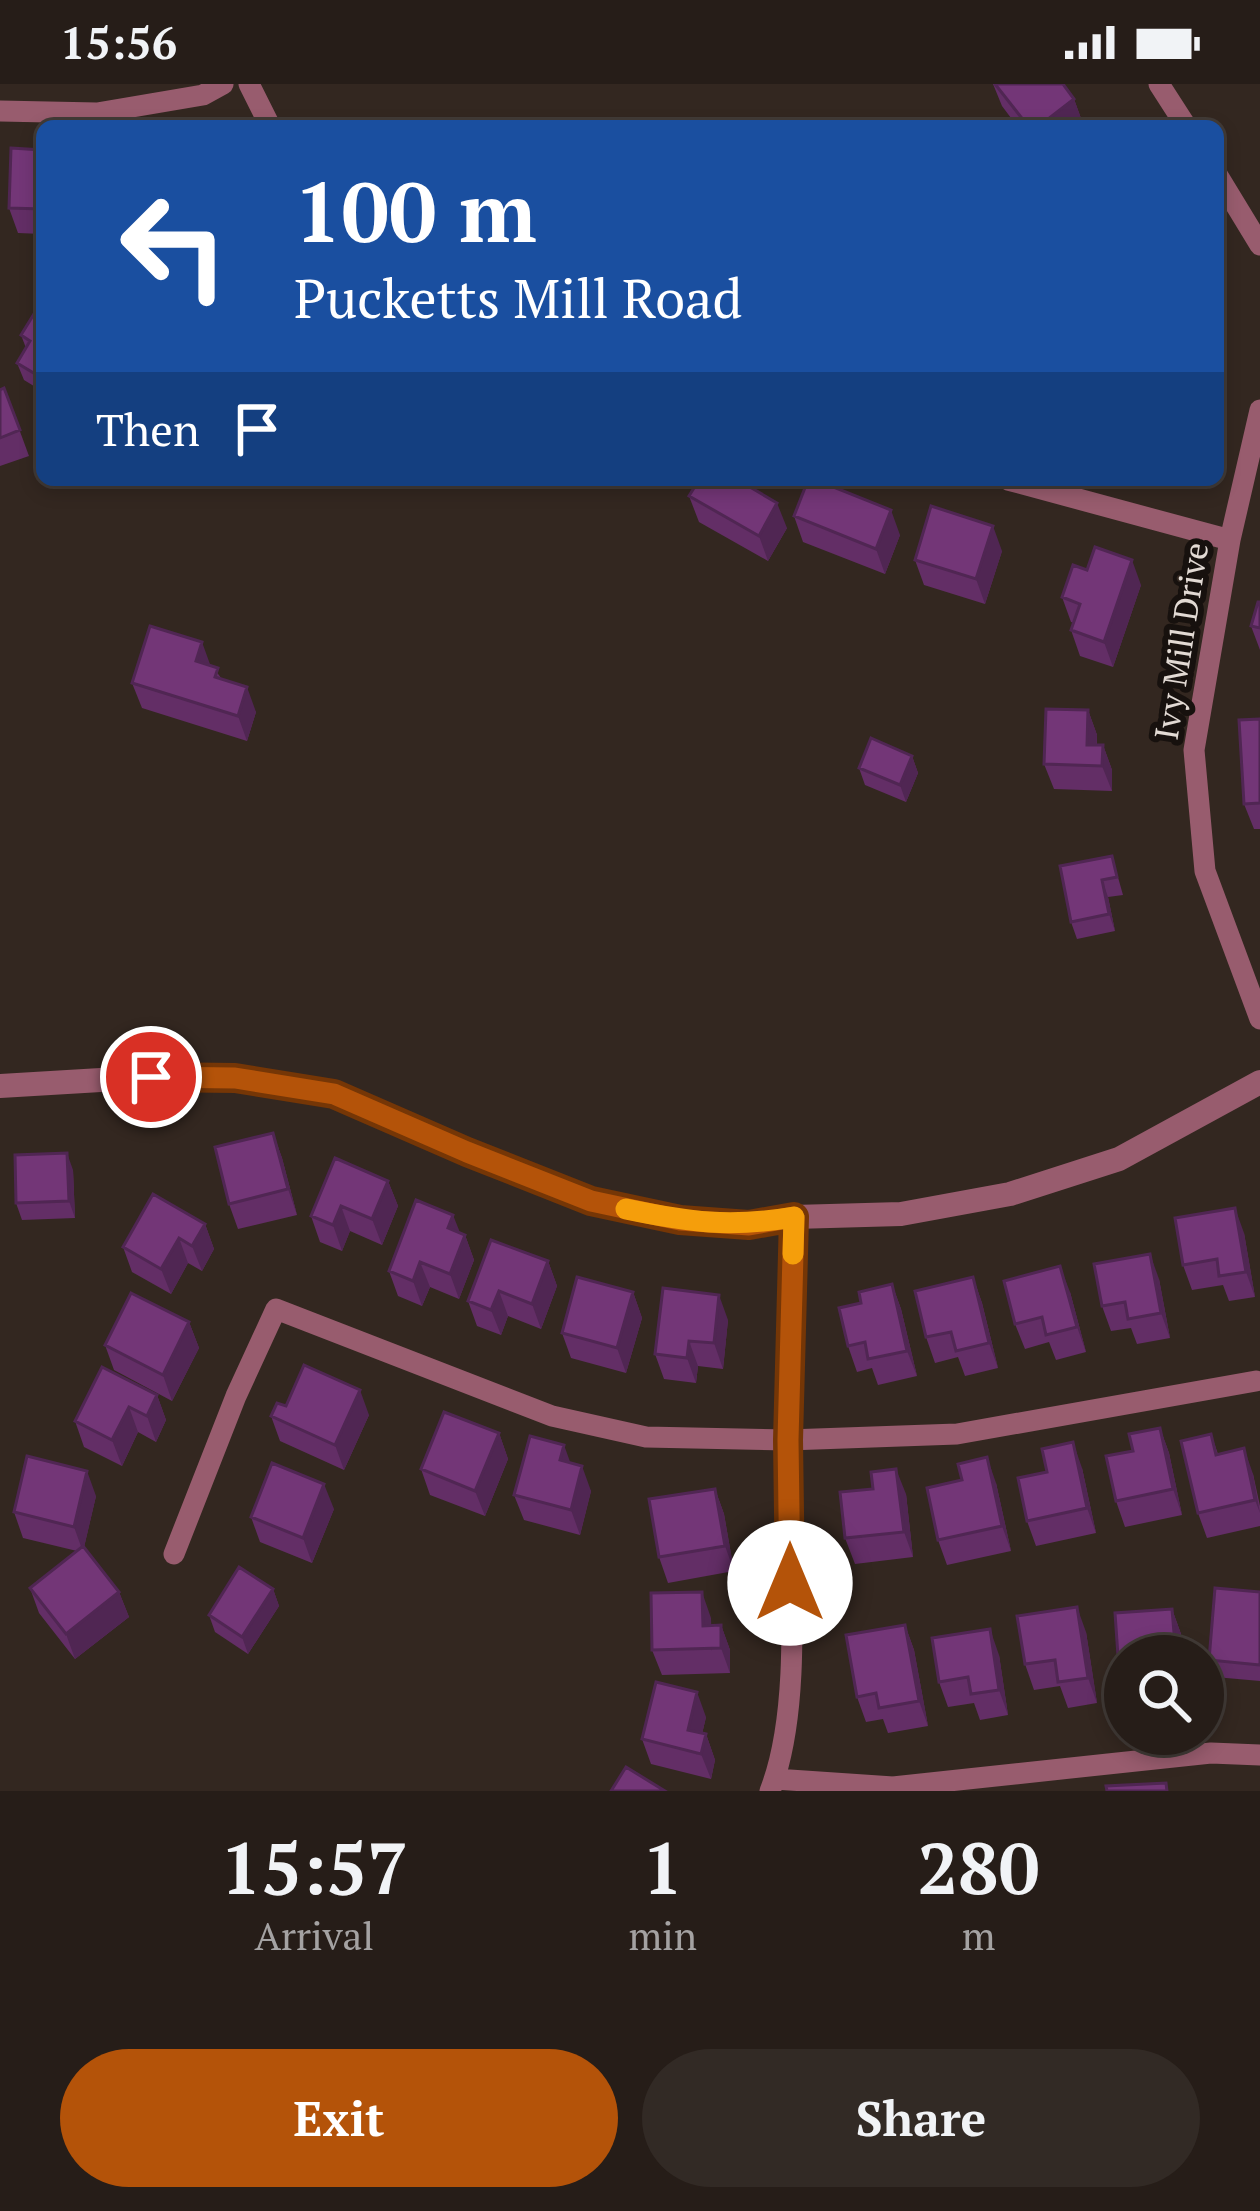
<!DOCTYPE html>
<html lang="en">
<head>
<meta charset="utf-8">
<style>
	:root { --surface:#261d18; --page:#322a25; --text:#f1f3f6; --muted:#a4a2a2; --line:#423b37; --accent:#b45309 }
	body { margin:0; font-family:"PT Serif",serif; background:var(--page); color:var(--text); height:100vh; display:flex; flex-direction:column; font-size:45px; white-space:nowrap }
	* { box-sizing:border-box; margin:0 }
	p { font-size:39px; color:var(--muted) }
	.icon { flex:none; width:66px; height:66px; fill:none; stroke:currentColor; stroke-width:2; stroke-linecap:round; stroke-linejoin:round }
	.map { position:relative; height:1707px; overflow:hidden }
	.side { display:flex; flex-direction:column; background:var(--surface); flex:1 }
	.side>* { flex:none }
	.guide { position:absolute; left:36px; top:36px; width:1188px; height:366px; border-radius:18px; box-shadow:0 6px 18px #0003,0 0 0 3px var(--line); background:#1a4fa0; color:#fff; overflow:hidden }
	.tools { position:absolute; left:1104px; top:1551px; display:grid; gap:24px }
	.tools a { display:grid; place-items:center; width:120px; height:120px; border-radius:50%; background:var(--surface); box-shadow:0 6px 18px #0003,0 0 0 3px var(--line); font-size:60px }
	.pin { position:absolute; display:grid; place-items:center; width:102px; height:102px; color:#fff; margin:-51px; border:6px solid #fff; border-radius:50%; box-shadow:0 3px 12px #0007 }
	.me { position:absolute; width:132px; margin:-66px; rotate:0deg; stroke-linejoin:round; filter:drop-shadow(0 0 9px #0008) }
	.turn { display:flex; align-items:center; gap:42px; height:252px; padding:0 60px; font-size:54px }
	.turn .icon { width:156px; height:156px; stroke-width:2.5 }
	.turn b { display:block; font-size:84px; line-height:102px }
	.then { display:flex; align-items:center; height:114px; padding:0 60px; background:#0003; gap:24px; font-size:45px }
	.eta { display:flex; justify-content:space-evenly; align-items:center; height:204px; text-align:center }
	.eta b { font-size:72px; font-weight:700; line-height:84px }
	.action { display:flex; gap:24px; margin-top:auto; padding:24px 60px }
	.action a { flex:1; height:138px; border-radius:72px; background:var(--accent); color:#fff; font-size:48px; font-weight:700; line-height:138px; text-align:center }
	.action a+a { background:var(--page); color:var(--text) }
	.status { display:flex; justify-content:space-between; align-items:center; height:84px; padding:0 60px; background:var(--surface); direction:ltr }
	.status svg { height:33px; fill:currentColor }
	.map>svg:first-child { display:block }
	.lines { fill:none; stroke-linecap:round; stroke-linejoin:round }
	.minor { stroke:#985c6e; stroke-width:21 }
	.tertiary { stroke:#985c6e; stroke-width:24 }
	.wall { fill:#632e66 }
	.shaded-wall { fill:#502653 }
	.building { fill:#733677; stroke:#502653; stroke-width:3 }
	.route-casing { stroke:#753606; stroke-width:30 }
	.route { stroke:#b45309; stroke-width:21 }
	.slow { stroke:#f59e0b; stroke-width:21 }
	.labels { text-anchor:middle; stroke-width:12; stroke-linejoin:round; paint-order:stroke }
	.street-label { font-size:33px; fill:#e2dad4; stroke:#17110e }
</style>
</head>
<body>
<div class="status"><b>15:56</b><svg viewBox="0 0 49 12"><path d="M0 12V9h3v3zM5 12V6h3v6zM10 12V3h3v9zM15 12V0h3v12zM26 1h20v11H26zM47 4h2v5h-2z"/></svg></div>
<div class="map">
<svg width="1260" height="1707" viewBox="0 0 1260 1707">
	<rect width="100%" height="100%" fill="#332720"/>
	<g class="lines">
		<path class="minor" d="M249,0L270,42
			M1159,0L1186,42
			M0,27L97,29L203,11L223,0
			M1218,92L1260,161
			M1260,326L1230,456L1194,666L1205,787L1260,935
			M1008,396L1230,456
			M174,1470L236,1312L276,1225L552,1332L646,1353L788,1356L957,1350L1256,1297
			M775,1695L893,1703L1211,1669L1260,1671
			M770,1707C802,1626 790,1496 789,1407C788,1316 792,1224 794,1133"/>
		<path class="tertiary" d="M0,1002L151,993L235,994L334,1010L467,1068L591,1117L680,1136L749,1141L794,1133L901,1130L1010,1110L1119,1075L1260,998"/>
	</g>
	<path class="wall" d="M993,0H1063L1074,15L1083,40L1081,42H1017L1002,22Z
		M42,66V150L18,149L9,124Z
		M42,228V307L24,296L17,279L26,264L21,251Z
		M4,304L29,372L0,382V306Z
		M689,412L787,444L768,477L699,438Z
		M794,432L900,451L885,490L803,458Z
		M1002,467L985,520L924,501L915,476Z
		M1141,501L1113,583L1080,572L1071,546L1074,539L1071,538L1062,513Z
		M1260,518V566L1251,542Z
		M211,581L222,595L256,628L247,657L142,624L132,599Z
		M1088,626L1097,651V661H1103L1112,686V707L1054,705L1044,680Z
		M1260,635V745H1254L1244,720Z
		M912,672L918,689L906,718L865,701L859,684Z
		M1112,772L1123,811L1108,813L1115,847L1077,855L1071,838Z
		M273,1049L282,1074L297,1131L238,1145L229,1120Z
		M73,1086L75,1134L22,1136L16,1119Z
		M388,1097L398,1122L382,1161L350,1147L342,1167L320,1158L311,1132Z
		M205,1140L214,1165L202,1187L188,1179L171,1210L132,1188L123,1163Z
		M460,1148L465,1151L474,1176L459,1215L430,1203L422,1222L398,1212L389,1187Z
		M1244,1149L1255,1213L1229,1217L1223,1201L1192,1206L1183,1181Z
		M548,1177L557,1202L541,1245L508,1232L501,1251L477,1242L468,1217Z
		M973,1193L982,1219L998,1284L965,1292L958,1273L935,1279L926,1253Z
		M1159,1195L1170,1254L1137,1260L1131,1244L1111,1247L1102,1222Z
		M892,1200L901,1225L917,1292L878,1301L872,1284L857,1288L848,1262L861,1219Z
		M633,1208L642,1234L626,1289L571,1274L562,1249Z
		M1070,1208L1086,1268L1056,1276L1049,1258L1025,1265L1015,1240Z
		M728,1236L723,1285L698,1282L696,1299L664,1295L655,1270Z
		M189,1238L199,1264L172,1317L114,1286L105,1261Z
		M157,1311L166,1336L156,1358L138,1348L122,1382L84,1363L75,1337Z
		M286,1322L369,1331L344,1386L280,1357L271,1332Z
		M1160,1344L1169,1369L1182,1431L1125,1443L1116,1417Z
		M499,1349L508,1375L485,1432L430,1411L421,1385Z
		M1211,1350L1218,1370L1253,1390L1260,1422V1442L1207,1454L1198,1429Z
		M570,1379L591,1407L580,1451L524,1436L514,1411Z
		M1082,1384L1096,1449L1036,1462L1027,1437L1047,1388Z
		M996,1399L1011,1467L947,1481L938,1456Z
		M715,1405L724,1430L734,1487L668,1499L659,1473Z
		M906,1410L913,1473L855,1480L845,1454Z
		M96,1412L84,1463L119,1508L129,1533L75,1575L39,1529L30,1504L77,1467L23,1454L14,1428Z
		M334,1425L312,1479L260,1458L251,1433Z
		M273,1505L279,1522L248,1570L215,1548L209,1531Z
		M1260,1508V1597L1215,1593L1209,1576Z
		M1172,1525L1181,1550L1183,1572H1125V1591L1118,1572Z
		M711,1534V1541H721L730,1566V1589L662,1591L652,1566Z
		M905,1541L914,1566L928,1642L888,1649L883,1635L866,1638L857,1613Z
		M1086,1548L1097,1619L1068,1624L1060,1602L1034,1606L1025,1580Z
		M999,1571L1008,1631L980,1636L974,1619L948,1623L939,1598Z
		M706,1633L702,1650H706L715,1676L711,1695L651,1680L642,1655Z"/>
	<path class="shaded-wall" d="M1074,15L1083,40L1081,42H1039Z
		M777,419L787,444L768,477L759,452Z
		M891,426L900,451L885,490L876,465Z
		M993,442L1002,467L985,520L976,495Z
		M1132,476L1141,501L1113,583L1104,558Z
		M202,558L211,583L196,577Z
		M247,603L256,628L247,657L238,632Z
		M1088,626L1097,651L1096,682L1087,661Z
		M1103,661L1112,686V707L1102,682Z
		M912,672L918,689L906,718L900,701Z
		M1102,796L1108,813L1115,847L1109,830Z
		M273,1049L282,1074L297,1131L288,1105Z
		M67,1069L73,1086L75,1134L69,1117Z
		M388,1097L398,1122L382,1161L372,1135Z
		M341,1122L350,1147L342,1167L333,1141Z
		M1235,1124L1244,1149L1255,1213L1246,1188Z
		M453,1131L463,1156L448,1144Z
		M205,1140L214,1165L202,1187L192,1162Z
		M465,1151L474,1176L459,1215L450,1190Z
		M179,1154L188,1179L171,1210L161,1185Z
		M1150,1170L1159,1195L1170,1254L1161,1229Z
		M548,1177L557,1202L541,1245L532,1220Z
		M420,1178L430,1203L422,1222L413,1197Z
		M1060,1182L1070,1208L1086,1268L1077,1243Z
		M973,1193L982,1219L998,1284L989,1259Z
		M892,1200L901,1225L917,1292L907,1267Z
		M499,1207L508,1232L501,1251L491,1226Z
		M633,1208L642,1234L626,1289L617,1264Z
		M719,1211L728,1236L723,1285L714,1259Z
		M189,1238L199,1264L172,1317L163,1291Z
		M689,1257L698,1282L696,1299L687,1274Z
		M360,1306L369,1331L344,1386L335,1361Z
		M157,1311L166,1336L156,1358L147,1332Z
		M129,1323L138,1348L122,1382L112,1356Z
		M1160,1344L1169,1369L1182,1431L1173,1405Z
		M499,1349L508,1375L485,1432L475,1407Z
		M1073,1358L1082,1384L1096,1449L1087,1424Z
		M564,1361L573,1386L560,1376Z
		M1244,1364L1253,1390L1260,1429L1255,1416Z
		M987,1373L996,1399L1011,1467L1002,1442Z
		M582,1382L591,1407L580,1451L571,1426Z
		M896,1385L906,1410L913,1473L904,1448Z
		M87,1387L96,1412L83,1468L74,1443Z
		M324,1400L334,1425L312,1479L303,1454Z
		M715,1405L724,1430L734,1487L725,1462Z
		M273,1505L279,1522L248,1570L242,1553Z
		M119,1508L129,1533L75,1575L66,1550Z
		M702,1508L711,1534L712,1567L703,1542Z
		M1077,1523L1086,1548L1097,1619L1088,1594Z
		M1172,1525L1181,1550L1183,1572H1176Z
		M721,1541L730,1566V1589L721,1564Z
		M905,1541L914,1566L928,1642L919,1617Z
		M990,1545L999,1571L1008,1631L999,1606Z
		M697,1608L706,1633L697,1671L688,1646Z
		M706,1650L715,1676L711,1695L701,1670Z"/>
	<path class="building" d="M995,0H1063L1074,15L1039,42H1028Z
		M11,64L42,66V125L9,124Z
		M37,225L42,228V294L17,279L30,257L21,251Z
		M4,304L20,346L0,354V306Z
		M699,396H738L777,419L759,452L689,412Z
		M808,396H816L891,426L876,465L794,432Z
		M931,422L993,442L976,495L915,476Z
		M1095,463L1132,476L1104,558L1071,546L1080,520L1062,513L1073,481L1087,486Z
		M1258,518H1260V544L1251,542Z
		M150,542L202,558L196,577L218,584L215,593L247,603L238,632L132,599Z
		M1046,625L1088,626L1087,661H1103L1102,682L1044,680Z
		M1260,635V719L1244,720L1239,636Z
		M871,654L912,672L900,701L859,684Z
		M1112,772L1117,793L1102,796L1109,830L1071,838L1060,782Z
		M273,1049L288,1105L229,1120L215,1063Z
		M67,1069L69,1117L16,1119L15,1071Z
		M335,1074L388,1097L372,1135L341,1122L333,1141L311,1132Z
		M153,1110L205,1140L192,1162L179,1154L161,1185L123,1163Z
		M416,1116L453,1131L448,1144L465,1151L450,1190L420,1178L413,1197L389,1187Z
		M1235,1124L1246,1188L1219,1192L1217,1175L1183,1181L1175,1134Z
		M491,1156L548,1177L532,1220L499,1207L491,1226L468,1217Z
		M1150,1170L1161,1229L1128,1235L1125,1218L1102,1222L1094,1180Z
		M1060,1182L1077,1243L1046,1251L1042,1233L1015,1240L1004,1197Z
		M577,1193L633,1208L617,1264L562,1249Z
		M973,1193L989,1259L956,1267L951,1248L926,1253L915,1207Z
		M892,1200L907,1267L868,1275L865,1258L848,1262L839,1224L861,1219L859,1208Z
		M663,1204L719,1211L714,1259L689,1257L687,1274L655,1270Z
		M131,1209L189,1238L163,1291L105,1261Z
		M304,1281L360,1306L335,1361L271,1332L277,1319L286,1322Z
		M102,1283L157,1311L147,1332L129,1323L112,1356L75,1337Z
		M444,1328L499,1349L475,1407L421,1385Z
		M1160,1344L1173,1405L1116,1417L1106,1372L1133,1367L1129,1350Z
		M1211,1350L1216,1371L1244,1364L1255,1416L1198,1429L1181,1357Z
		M530,1352L564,1361L560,1376L582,1382L571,1426L514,1411Z
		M1073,1358L1087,1424L1027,1437L1018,1394L1047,1388L1042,1365Z
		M27,1372L87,1387L74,1443L14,1428Z
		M987,1373L1002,1442L938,1456L927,1404L962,1396L958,1380Z
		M272,1379L324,1400L303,1454L251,1433Z
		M896,1385L904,1448L845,1454L840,1408L873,1405L871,1388Z
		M715,1405L725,1462L659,1473L649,1415Z
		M83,1462L119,1508L66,1550L30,1504Z
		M239,1483L273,1505L242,1553L209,1531Z
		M1215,1504L1260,1508V1581L1209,1576Z
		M702,1508L703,1542L721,1541V1564L652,1566L651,1509Z
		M1077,1523L1088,1594L1058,1598L1055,1576L1025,1580L1017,1532Z
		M1172,1525L1176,1572H1158V1569L1118,1572L1115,1529Z
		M905,1541L919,1617L879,1624L876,1609L857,1613L846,1551Z
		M990,1545L999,1606L971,1610L968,1593L939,1598L932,1554Z
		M656,1598L697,1608L688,1646L706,1650L701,1670L642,1655Z
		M626,1683L665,1707H611Z
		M1166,1699L1167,1707H1107L1106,1702Z"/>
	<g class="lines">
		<g class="route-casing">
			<path id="route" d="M151,993L235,994L334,1010L467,1068L591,1117L680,1136L749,1141L794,1133L788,1356L790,1499"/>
		</g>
		<use href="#route" class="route"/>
		<path class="slow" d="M626,1125C688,1138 730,1144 794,1133L793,1170"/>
	</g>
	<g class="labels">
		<g class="street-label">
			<text transform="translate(1181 557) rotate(-81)" y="12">Ivy Mill Drive</text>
		</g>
	</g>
</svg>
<div class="tools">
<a><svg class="icon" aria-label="search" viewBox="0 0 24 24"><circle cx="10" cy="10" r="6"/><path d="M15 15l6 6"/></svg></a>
</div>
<div class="pin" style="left:151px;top:993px;background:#d93025"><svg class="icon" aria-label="arrive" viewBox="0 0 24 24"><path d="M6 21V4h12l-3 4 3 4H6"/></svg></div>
<svg class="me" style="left:790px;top:1499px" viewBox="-20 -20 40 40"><circle r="19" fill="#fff"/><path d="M0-13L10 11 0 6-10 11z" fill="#b45309"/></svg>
<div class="guide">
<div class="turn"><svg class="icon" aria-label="left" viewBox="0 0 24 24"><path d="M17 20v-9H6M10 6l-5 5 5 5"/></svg><div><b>100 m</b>Pucketts Mill Road</div></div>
<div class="then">Then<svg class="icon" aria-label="arrive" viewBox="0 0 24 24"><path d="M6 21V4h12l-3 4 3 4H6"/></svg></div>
</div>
</div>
<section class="side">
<div class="eta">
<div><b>15:57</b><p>Arrival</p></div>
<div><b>1</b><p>min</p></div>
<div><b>280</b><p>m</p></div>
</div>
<div class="action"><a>Exit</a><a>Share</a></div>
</section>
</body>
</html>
